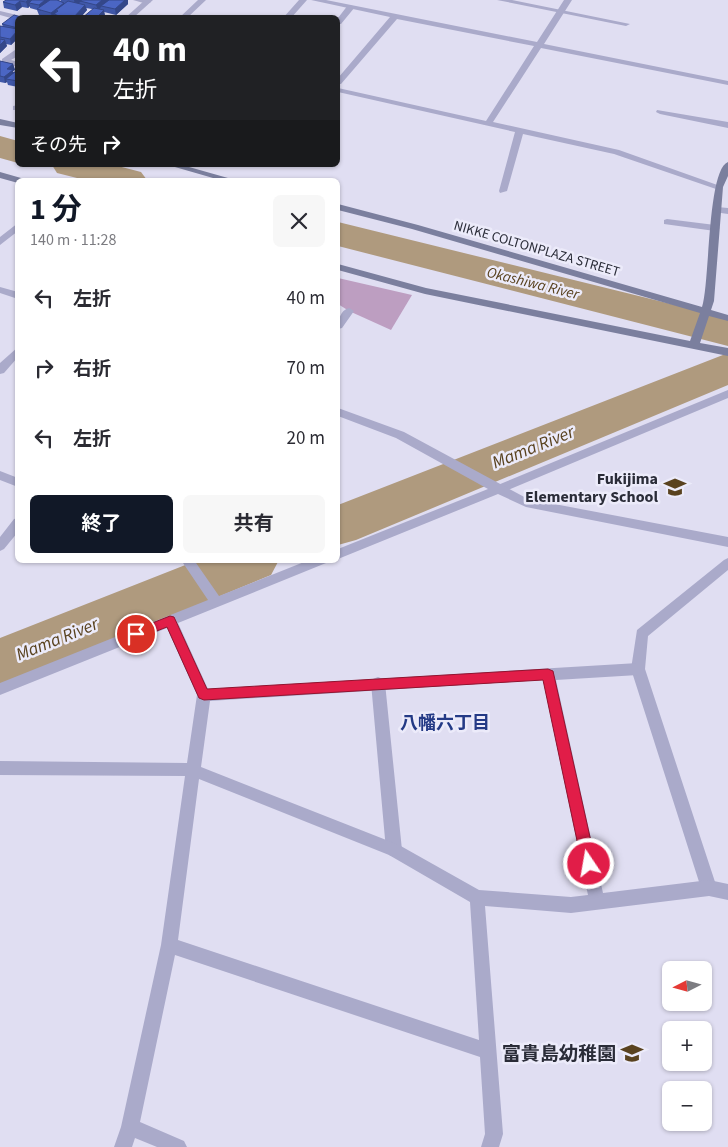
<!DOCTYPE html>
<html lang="ja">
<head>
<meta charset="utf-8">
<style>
	:root { --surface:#fff; --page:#f7f7f7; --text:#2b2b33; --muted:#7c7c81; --accent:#111827 }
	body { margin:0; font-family:"Source Sans 3","Noto Sans JP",sans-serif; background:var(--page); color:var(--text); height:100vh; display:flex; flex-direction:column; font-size:19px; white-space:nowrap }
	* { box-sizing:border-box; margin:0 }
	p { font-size:16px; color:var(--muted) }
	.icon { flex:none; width:28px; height:28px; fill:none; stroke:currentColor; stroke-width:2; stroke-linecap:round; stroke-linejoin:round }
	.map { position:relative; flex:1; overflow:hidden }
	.details { position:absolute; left:15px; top:178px; width:325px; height:385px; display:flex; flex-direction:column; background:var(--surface); border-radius:8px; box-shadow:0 1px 4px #0004 }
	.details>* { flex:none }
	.guide { position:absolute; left:15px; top:15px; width:325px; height:152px; border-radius:8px; box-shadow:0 1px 4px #0004; background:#202124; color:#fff; overflow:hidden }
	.needle { width:32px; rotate:264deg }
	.buttons { position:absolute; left:662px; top:961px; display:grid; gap:10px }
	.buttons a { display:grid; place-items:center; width:50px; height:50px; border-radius:8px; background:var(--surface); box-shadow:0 1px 4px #0004; font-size:25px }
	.pin { position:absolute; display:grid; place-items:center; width:42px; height:42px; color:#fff; margin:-21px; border:2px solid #fff; border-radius:50%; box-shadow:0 1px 5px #0007 }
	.me { position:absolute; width:55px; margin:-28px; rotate:348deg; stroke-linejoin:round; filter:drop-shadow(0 0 4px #0008) }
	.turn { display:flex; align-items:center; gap:18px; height:105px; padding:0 15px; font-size:22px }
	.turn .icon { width:65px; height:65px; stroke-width:2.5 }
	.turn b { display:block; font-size:35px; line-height:42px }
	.then { display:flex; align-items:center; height:48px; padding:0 15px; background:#0003; gap:10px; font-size:19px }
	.round { display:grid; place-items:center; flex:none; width:52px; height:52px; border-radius:8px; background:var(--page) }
	.overview { display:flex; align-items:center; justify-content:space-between; height:85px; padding:0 15px }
	h1 { font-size:30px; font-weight:700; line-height:38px; color:var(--accent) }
	.primary-button { display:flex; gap:10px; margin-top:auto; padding:10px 15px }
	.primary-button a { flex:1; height:58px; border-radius:8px; background:var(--accent); color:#fff; font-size:20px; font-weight:700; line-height:58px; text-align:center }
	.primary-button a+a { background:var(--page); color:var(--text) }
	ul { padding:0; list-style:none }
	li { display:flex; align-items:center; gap:15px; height:70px; padding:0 15px }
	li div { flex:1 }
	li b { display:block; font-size:19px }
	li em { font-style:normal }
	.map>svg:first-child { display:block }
	.green { fill:#bd9ec1 }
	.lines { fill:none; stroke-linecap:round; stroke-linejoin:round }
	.river { fill:#af9a7e; fill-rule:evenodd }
	.lane { fill:#aaaaca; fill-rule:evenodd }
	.street { fill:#aaaaca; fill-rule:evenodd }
	.secondary { fill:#7b7f9e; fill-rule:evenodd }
	.wall { fill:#4058a9 }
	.shaded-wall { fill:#344789 }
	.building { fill:#4b66c4; stroke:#344789 }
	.route { fill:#e11d48; stroke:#92132f }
	.labels { text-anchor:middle; stroke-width:5; stroke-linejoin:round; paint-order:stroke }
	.far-street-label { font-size:14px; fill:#2a2c38; stroke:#ecebfa }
	.far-water-label { font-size:15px; font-style:italic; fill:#59421f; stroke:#ecebfa }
	.poi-label { font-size:16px; font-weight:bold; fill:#2a2c38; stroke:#ecebfa; text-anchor:end }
	.water-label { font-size:18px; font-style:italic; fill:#59421f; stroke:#ecebfa }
	.neighbourhood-label { font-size:18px; font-weight:bold; fill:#243a86; stroke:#ecebfa }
	.near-poi-label { font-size:19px; font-weight:bold; fill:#2a2c38; stroke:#ecebfa; text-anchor:end }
</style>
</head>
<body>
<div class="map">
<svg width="728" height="1147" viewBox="0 0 728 1147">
	<rect width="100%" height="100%" fill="#e0def2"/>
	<path class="green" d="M338,278L412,295L391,330L349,311L338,304Z"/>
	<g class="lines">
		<path class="river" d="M0,136L18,141V163L0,158Z
			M52,165H114L141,172L147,180H85L57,173Z
			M338,222L728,318V346L338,246Z
			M728,353V385L356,540L338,545V505Z
			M198,560H279L271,575L0,687V638Z"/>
		<path class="lane" d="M133,0H148L151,2L147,4Z
			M497,0H512L630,24L626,26Z
			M348,5L355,7L341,24H338V18Z
			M15,50H18V56L11,60L18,62V67L2,63V59Z
			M657,110L728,122V128L660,114L656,112Z
			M717,207L728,208V214L714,212L712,210Z
			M667,219L715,225L720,228L715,231L664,224V220Z
			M349,308L354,311L342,328L338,329C338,321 340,310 349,308Z
			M728,390V398L501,493L497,494L491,490L493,487Z
			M18,518V532L4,549L0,551V537L14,519Z
			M728,558V570L648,636L645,669L717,888L714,893L709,896L704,893L701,888L631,669L637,630L724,560Z
			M378,677L383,679L385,683L402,850L399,855L394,857L389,855L386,850L371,683L373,679Z"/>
		<path class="street" d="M145,0H153L133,18H125Z
			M198,0H206L187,18H179Z
			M299,0H307L291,18H283Z
			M311,0H326L537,42L564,0H572L544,44L728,81V85L541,48L493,122L619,150L723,187L716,189L614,154L523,134L507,191L500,193L499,191L515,132L338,92V88L486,121L534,46L397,19L341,84H338V78L390,17Z
			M0,11L21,16V18H18V20L0,15Z
			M18,105V110H13V106Z
			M18,223V231L0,245V237Z
			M0,287L18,292V299L0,293Z
			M18,347V357L4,373L0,374V363Z
			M338,408L404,432L528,499L728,537V547L526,507L498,494L338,559V549L488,489L396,438L338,416Z
			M0,471L18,478V487L0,480Z
			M181,560H194L219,596L309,560H328L326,563L178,623L208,689L638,663L643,665L645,669L643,673L638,675L556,680L603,893L709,880L728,884V900L709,896L571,913L485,906L503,1134L499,1147H481L485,1134L480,1057L175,955L140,1122L184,1141L187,1147H157L135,1138L132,1147H114L121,1127L161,945L185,776L0,775V761L187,763L197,695L167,628L0,695V683L208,600ZM543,680L588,895L571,897L479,890L399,845L201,767L210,701ZM199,779L389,855L470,902L479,1040L178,940Z"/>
		<path class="secondary" d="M0,119L18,123V128L0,125Z
			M728,162V176L723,187L714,301L711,310L728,315V321L709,316L700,343L728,348V356L425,294L338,270V264L426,288L690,341L700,313L412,229L338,210V204L418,225L702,307C710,283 707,170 728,162Z
			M168,165H182L235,180H220Z
			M0,172L21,178L22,180H18V183L0,178Z"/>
	</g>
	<path class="wall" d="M5,0H60L59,1H61L60,0H128V4L116,15L104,12L105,16L104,17L92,9L86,8L87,10L80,18H49L39,15L37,10L30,8V6L28,8L22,7L17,11L4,8L3,2L5,1Z
		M18,18V38L11,45L6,44L7,46L0,53V26L3,27L2,24Z
		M0,61L13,64L15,70L13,71V72L18,71V87L8,85L7,82L5,83L0,82Z"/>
	<path class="shaded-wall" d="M28,0H33L29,3L30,6L28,8L26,2Z
		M45,0H52V2L40,11L39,5Z
		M74,0H83L75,6Z
		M102,0H110L101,6V7L98,11L96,5Z
		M125,0H128V4L116,15L115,9Z
		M20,1L22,7L17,11L15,5Z
		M64,3L65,8L58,11L56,10L57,15L54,14L55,17L52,18L51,13Z
		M85,5L87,10L80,18H73Z
		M104,10L105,16L103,18L99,15Z
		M18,30V38L11,45L10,39Z
		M5,40L7,46L0,53V45Z
		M13,64L15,70L13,71L14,76L6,79L7,82L5,83L4,77L7,69Z"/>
	<path class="building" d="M6,0H28L26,2L20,1L15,5L3,2Z
		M32,0H45L39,5L29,3Z
		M50,0H57L64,3L51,13L37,9Z
		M82,0H102L96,5L80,1Z
		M109,0H125L115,9L101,6Z
		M68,1L85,5L73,18H64L54,14L58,11L56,10Z
		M94,8L104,10L99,15L107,18H82Z
		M14,15L24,18H18V28L2,24Z
		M0,26L18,29V30L10,39L0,37Z
		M0,39L5,40L0,45Z
		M0,61L13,64L7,69L13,70L4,77L0,76Z
		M16,71H18V81L6,79Z"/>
	<path class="route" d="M170,616L174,617L207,689L548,669L553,671L596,864L594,869L589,871L584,869L582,864L543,680L204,700L199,698L167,627L136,639L130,634L132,631Z"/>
	<defs>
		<g id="school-bare" transform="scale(1.725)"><path d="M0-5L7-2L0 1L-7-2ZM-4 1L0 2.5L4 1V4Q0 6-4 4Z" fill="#59421f" stroke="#ecebfa" stroke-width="2.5" paint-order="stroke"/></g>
	</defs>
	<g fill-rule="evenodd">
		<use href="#school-bare" x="675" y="487"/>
		<use href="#school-bare" x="632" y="1053"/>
	</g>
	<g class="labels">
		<g class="far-street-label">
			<text transform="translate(537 248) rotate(16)" y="5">NIKKE COLTONPLAZA STREET</text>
		</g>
		<g class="far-water-label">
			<text transform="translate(533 283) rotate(14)" y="5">Okashiwa River</text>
		</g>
		<g class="poi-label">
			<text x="658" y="484">Fukijima<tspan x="658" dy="18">Elementary School</tspan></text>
		</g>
		<g class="water-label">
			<text transform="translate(533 447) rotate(-22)" y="6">Mama River</text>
			<text transform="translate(57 639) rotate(-22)" y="6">Mama River</text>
		</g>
		<g class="neighbourhood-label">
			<text x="445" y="729">八幡六丁目</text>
		</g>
		<g class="near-poi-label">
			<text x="616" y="1060">富貴島幼稚園</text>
		</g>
	</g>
</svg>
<div class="buttons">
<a><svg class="needle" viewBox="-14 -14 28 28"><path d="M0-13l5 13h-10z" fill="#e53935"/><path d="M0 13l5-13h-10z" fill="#7c7c81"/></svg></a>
<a>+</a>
<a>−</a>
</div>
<div class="pin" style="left:136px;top:634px;background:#d93025"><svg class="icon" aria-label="arrive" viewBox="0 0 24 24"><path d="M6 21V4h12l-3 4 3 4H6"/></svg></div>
<svg class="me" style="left:589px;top:864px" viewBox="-20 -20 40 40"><circle r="17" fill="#e11d48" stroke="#fff" stroke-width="3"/><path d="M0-11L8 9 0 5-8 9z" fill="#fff"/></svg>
<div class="guide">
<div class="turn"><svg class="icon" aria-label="left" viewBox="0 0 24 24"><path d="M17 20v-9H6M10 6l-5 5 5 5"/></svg><div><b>40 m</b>左折</div></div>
<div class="then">その先<svg class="icon" aria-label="right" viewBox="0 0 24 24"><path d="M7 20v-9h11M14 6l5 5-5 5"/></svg></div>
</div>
<section class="details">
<div class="overview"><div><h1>1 分</h1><p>140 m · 11:28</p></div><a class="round"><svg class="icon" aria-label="close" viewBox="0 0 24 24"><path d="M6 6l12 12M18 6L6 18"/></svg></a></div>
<ul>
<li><svg class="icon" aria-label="left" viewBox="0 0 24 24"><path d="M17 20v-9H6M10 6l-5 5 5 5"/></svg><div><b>左折</b></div><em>40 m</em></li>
<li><svg class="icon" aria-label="right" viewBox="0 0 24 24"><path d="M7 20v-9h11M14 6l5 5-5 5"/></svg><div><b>右折</b></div><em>70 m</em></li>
<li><svg class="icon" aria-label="left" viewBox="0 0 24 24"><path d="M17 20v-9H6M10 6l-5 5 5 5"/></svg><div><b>左折</b></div><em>20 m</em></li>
</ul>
<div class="primary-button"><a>終了</a><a>共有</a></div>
</section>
</div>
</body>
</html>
